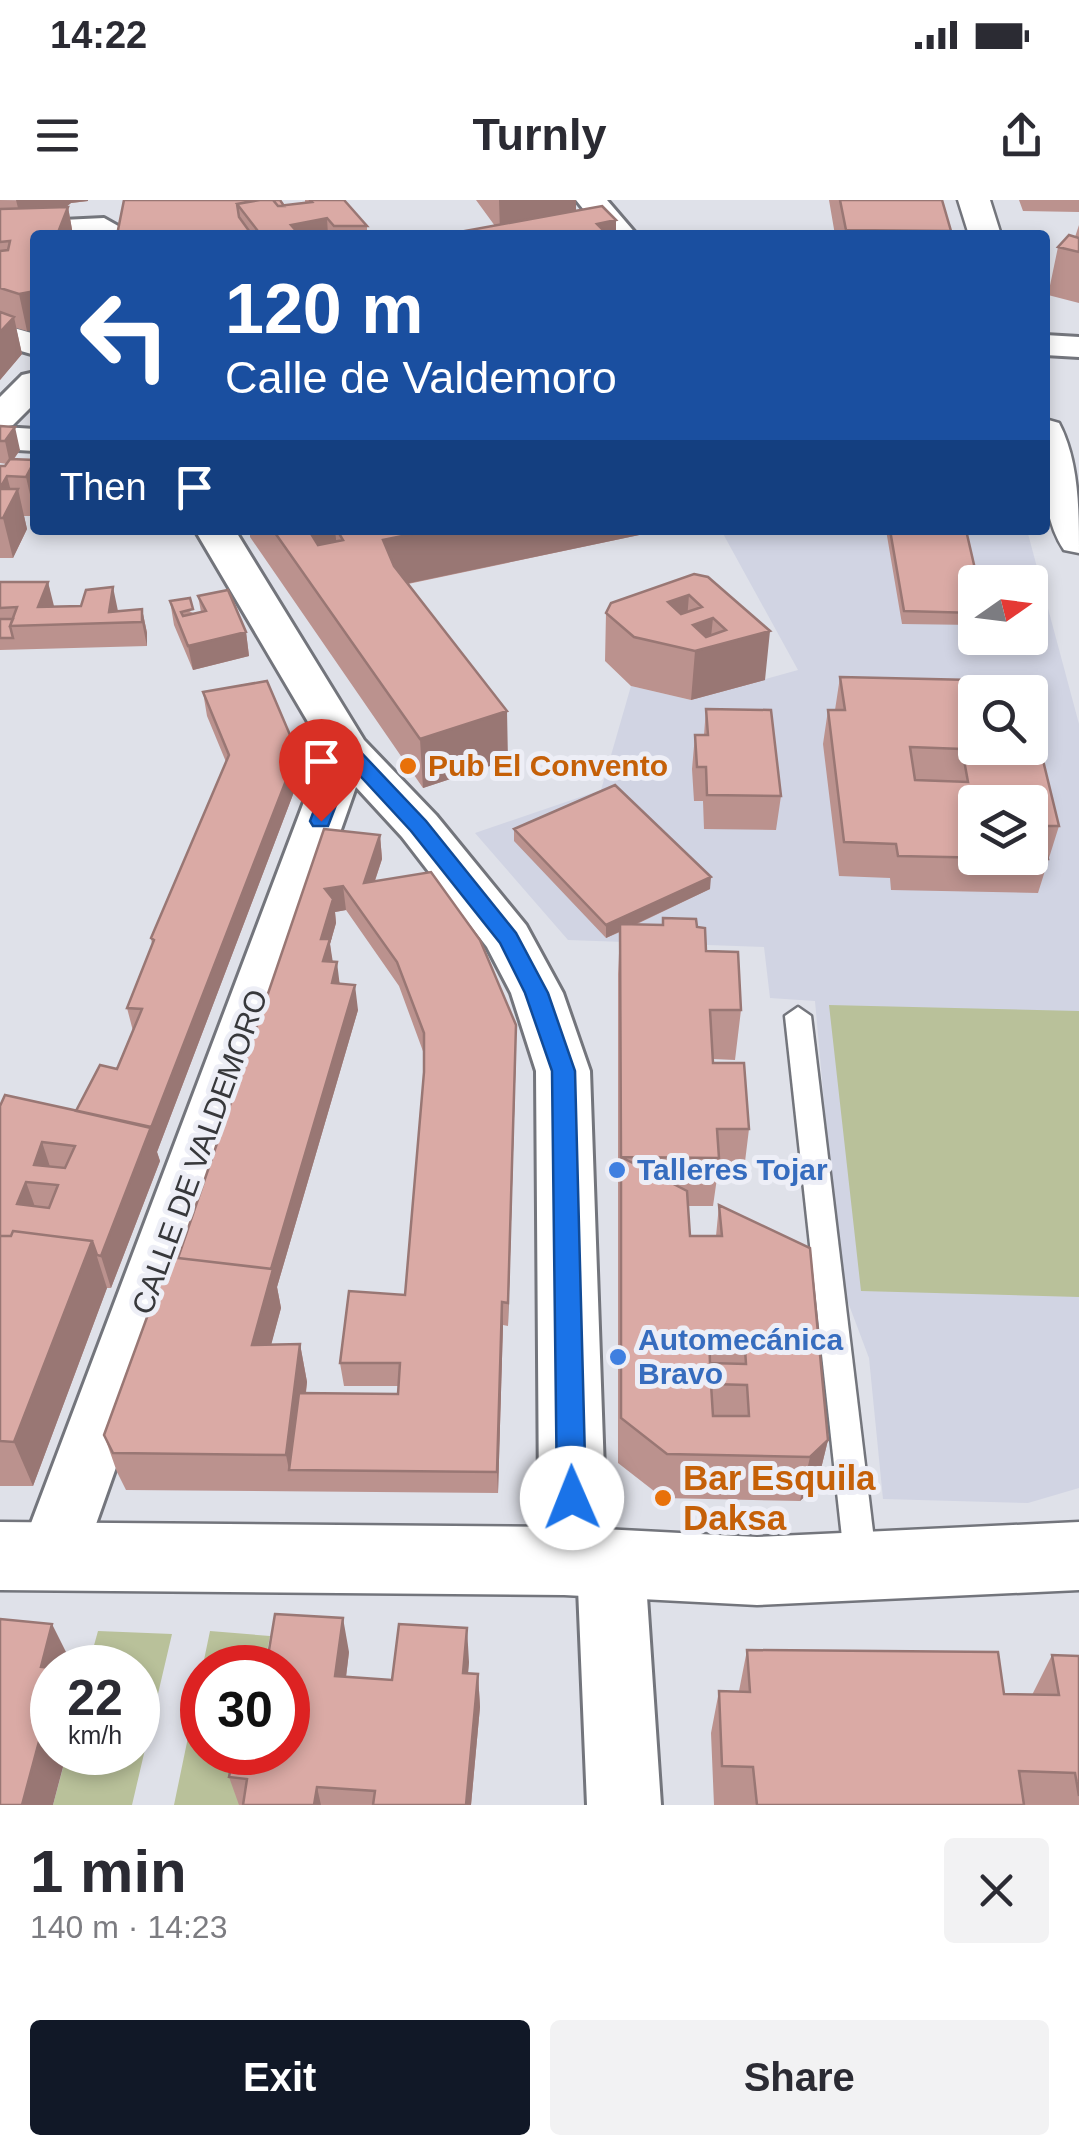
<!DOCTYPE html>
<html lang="en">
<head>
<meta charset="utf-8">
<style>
	:root { --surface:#fff; --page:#f2f2f3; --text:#2b2b33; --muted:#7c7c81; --accent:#111827 }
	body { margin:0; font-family:Arial,sans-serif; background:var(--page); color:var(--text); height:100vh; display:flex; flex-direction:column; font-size:38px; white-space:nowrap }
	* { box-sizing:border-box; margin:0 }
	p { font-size:32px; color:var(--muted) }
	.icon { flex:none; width:55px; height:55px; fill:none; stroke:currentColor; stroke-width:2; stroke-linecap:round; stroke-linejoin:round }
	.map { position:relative; height:1605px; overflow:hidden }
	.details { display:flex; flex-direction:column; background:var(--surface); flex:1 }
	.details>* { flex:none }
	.top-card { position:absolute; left:30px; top:30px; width:1020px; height:305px; border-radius:10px; box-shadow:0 5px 15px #0003; background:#1a4fa0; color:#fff; overflow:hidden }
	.needle { width:65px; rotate:76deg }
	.buttons { position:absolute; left:958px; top:365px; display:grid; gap:20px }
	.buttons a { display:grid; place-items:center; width:90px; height:90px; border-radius:10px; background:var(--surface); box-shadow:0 5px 15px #0003; font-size:50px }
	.speed { position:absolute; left:30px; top:1445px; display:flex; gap:20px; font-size:50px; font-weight:700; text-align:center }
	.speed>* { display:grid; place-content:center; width:130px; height:130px; border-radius:50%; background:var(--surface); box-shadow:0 5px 15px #0003; line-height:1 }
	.speed small { font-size:25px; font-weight:400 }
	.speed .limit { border:15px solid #d22; background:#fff; color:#111 }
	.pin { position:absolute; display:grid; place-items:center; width:85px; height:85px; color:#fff; margin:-102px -42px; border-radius:50% 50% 50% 0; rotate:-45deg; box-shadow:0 0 10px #0007 }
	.pin .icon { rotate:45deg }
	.me { position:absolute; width:110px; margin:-55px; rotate:359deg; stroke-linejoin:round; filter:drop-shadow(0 0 8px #0008) }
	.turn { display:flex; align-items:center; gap:35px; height:210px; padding:0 30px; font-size:45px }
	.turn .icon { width:130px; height:130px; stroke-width:2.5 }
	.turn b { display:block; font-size:70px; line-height:85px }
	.then { display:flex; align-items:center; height:95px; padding:0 30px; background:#0003; gap:20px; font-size:38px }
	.round { display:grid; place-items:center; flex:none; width:105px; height:105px; border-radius:10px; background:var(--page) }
	.summary { display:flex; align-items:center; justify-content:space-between; height:170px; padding:0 30px }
	h1 { font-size:60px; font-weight:700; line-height:75px }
	.action { display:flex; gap:20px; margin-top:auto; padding:20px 30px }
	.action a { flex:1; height:115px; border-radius:10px; background:var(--accent); color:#fff; font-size:40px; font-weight:700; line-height:115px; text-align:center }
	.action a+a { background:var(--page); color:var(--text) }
	.status { display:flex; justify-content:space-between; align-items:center; height:70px; padding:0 50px; background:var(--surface); direction:ltr }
	.status svg { height:28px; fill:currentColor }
	header { display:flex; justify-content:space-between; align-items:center; height:130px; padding:0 30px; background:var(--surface); font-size:45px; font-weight:700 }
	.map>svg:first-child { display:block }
	.built { fill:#d1d4e3; fill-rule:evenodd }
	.green { fill:#b9c19a }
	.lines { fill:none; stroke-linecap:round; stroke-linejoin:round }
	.lane-casing { stroke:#73757c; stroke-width:5 }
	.street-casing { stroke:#73757c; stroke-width:6 }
	.secondary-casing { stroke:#73757c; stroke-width:5 }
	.lane { fill:#fff; fill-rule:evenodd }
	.street { fill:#fff; fill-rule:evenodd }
	.secondary { fill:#fff; fill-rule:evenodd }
	.wall { fill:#bb928e; fill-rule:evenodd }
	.shaded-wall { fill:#997774 }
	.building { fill:#daaaa5; stroke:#997774; stroke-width:2.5; fill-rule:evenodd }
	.route { fill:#1a73e8; stroke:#114b97; stroke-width:2.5 }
	.food-dot { fill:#e8710a; stroke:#edeef6; stroke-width:4 }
	.shop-dot { fill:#3f7fe0; stroke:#edeef6; stroke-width:4 }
	.labels { text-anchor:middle; stroke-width:10; stroke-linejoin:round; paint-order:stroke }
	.food-label { font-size:30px; font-weight:bold; fill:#c56008; stroke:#edeef6; text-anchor:start }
	.street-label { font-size:30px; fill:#37383b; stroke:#edeef6 }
	.shop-label { font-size:30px; font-weight:bold; fill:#366cbe; stroke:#edeef6; text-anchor:start }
	.near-food-label { font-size:35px; font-weight:bold; fill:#c56008; stroke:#edeef6; text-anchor:start }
</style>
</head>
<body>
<div class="status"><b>14:22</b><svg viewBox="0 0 49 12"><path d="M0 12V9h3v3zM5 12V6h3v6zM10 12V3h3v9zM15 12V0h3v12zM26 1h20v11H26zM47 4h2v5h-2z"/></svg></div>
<header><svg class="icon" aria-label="menu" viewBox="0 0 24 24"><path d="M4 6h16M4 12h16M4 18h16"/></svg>Turnly<svg class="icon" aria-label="share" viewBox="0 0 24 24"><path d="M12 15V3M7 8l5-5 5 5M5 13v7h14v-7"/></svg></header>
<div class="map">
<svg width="1079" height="1605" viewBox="0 0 1079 1605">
	<rect width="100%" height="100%" fill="#dfe1e9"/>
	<path class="built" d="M721,330H1027L1079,524V1288L1028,1303L883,1299L869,1158L840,1081L815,801L770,798L764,747L568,740L475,633L601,590L631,486L691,500L798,470ZM975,382H1030V438H975ZM975,492H1030V548H975ZM975,602H1030V658H975Z"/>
	<path class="green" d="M829,805L1079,811V1097L861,1091Z
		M98,1431L172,1434L132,1605H53L67,1553L138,1552V1468L88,1467Z
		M210,1431L270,1436L264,1467L202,1468V1552L250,1553L240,1605H174Z"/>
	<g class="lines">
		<g class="lane-casing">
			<path id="lane" d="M798,807L811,816L877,1365L872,1376L861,1380L850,1376L845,1365L785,816Z"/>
		</g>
		<g class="street-casing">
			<path id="street" d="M576,0H607L637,35H604Z
				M104,18L120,27L115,34L35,35V40L0,41V23Z
				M0,124L35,134V155L0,145Z
				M1045,135L1079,137V157L1045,155Z
				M35,172V203L13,225L3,227L35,229V251L0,249V197L22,175Z
				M195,330H235L364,540L436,615L526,725L563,793L590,871L605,1299L601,1339L611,1335L635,1344L645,1367L661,1605H587L578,1388L564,1393L540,1384L530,1361L539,1299L536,871L511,793L487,747L402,637L356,587L77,1378L53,1387L29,1378L19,1355L324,549Z"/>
		</g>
		<g class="secondary-casing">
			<path id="secondary" d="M958,0H990L1001,35H969Z
				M1045,219L1059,223C1079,261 1079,310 1079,353L1064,350C1039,313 1045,262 1045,219Z
				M0,1322L564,1327L757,1337L1079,1322V1390L757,1405L564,1395L0,1390Z"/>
		</g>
		<use href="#lane" class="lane"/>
		<use href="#street" class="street"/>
		<use href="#secondary" class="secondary"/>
	</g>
	<path class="wall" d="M0,0L88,1L71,3L66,7H68L73,35H35L27,131L16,128L22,154L0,180Z
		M124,0L284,6L305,3V0H344L367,26V35H117Z
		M476,0H576V11L616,35H443L495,26Z
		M829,0H942L951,31V35H835Z
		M1019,0H1079V12L1023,11Z
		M1079,25V103L1048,95L1058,47L1075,37Z
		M0,226L20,250L14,259L35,260V316H24L27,329L13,358H0V266H5L7,264L0,263Z
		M250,330H663L408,384L508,560L423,588L250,337Z
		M886,330H966L975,382V425L902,424Z
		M694,374L765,480L691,500L631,486L605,461L606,413Z
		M0,382H48L53,407L118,411L142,409L147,433V446L0,450Z
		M198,396L246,432L249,456L193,470L174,425L170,401L193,413L201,412Z
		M840,477L976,492L1059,626L1038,693L891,690L890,678L839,676L823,544L828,510H835Z
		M203,492L293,542L297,584L157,952L160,961L111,1088H107L33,1286H0V906L76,911L117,869L133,831L127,808L152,744L151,738L226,562L207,516Z
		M706,509L781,596L776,630L704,629L703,601H694L692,569L695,535H704Z
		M324,629L380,635L382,659L375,681L516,849L508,1126L503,1125L498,1293L126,1290L117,1272L104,1235L178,1058ZM346,710L399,786L424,854V872L405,1095L340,1163L344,1186H399L398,1194L306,1193L307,1182L300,1144H271L281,1108L277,1087L358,810L340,784L332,762L330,744L336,723L335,712Z
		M514,629L710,689L635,725H662L663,718L697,727L706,751L741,810L735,860L713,859V863L749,929L743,978H717L713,1006H688L690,1036H716L719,1005L828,1240L817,1285L800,1301L663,1298L618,1263V774L620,732L606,738L514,641Z
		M747,1450L1004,1494L1032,1495L1052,1455L1079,1456V1605H714L711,1533L719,1491H739Z
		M349,1452L346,1477L392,1480L469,1462L468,1473L478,1474L480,1507L471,1605H239L229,1577Z"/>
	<path class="shaded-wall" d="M16,0H88V1L71,3L56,15L21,20Z
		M499,0H576V21L500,33Z
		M68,7L73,35H57Z
		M327,18L328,35H281L279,19Z
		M616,20V35H596L597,24Z
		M35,91V130L27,131L19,94Z
		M14,117L22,154L0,180V132Z
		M15,227L20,250L10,264L5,241Z
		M35,260V285H33L35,292V316L26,277Z
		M7,276L13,299L18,289L27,329L13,358L3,318L0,288Z
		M55,330H89L56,334Z
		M299,330H335L340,375Z
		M432,330H663L386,388L383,340Z
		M48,382L54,406L46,425L38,407Z
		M113,387L118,411L109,412Z
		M689,395L685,444L668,402Z
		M142,409L147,433V446L142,422Z
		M713,418L710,447L770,431L765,480L691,500L695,451L693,425Z
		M246,432L249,456L193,470L188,446Z
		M507,511L508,560L423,588L420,539Z
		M294,560L297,584L157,952L160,961L111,1088L101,1056Z
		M380,635L382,659L366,707L364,683Z
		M711,677L710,689L606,738V725Z
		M343,686L346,710L335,712L336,723L330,744L333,763L326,786L321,739L325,689Z
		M337,762L340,787L332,783Z
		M355,785L358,810L277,1087L281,1108L261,1183L252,1145L266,1084Z
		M516,825V849L508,1126V1103Z
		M42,942L53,976L34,965Z
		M26,982L38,1015L17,1004Z
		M92,1041L107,1088L33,1286L14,1242Z
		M502,1102L503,1125L498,1293L497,1272Z
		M300,1144L307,1182L296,1270H289L286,1255Z
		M828,1240L817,1285L800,1301L810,1257Z
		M343,1418L349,1452L342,1509L335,1476Z
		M52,1424L72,1464L71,1468L41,1467Z
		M467,1428L469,1462L465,1506L463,1473Z
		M478,1474L480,1507L471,1605H466Z
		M52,1493V1552H67L53,1605H22Z
		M317,1587L321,1605H314Z"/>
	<path class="building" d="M124,0H260L237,4L239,17L252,35H117Z
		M260,0H273L278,6L312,2L310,0H344L367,26H334L327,18L291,25L298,33L287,35H261L237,4Z
		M273,0H280L284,6H278Z
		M840,0H942L951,31L846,30Z
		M602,6L616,20L597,24L608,35H557L554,32L537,35H443Z
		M68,7L57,35H35V91L19,94L0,88V51L8,50L10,41L0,42V9Z
		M1069,35L1079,38V52L1058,47Z
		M0,112L14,117L0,132Z
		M0,226L15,227L5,241H0Z
		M10,259L35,260L26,277L7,276L0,288V266H5Z
		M0,289H18L3,318H0Z
		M273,330H319L310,332L318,345L343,340L337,330H432L383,340L394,366L507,511L420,539Z
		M890,330H966L978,382H975V413L904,411Z
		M694,374L708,377L770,431L695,451L634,437L606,413L611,403ZM689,395L702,407L681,414L668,402ZM713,418L726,430L706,437L693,425Z
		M0,382H48L38,407L81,406L86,390L113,387L109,412L142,409V422L10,426L17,407L0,408Z
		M228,390L246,432L188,446L170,401L190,398L193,409L181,412L183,416L206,411L198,396Z
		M0,419H13L10,426L13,438H0Z
		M840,477L973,480L976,492H996H975V548H1030V507L1059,626H1040L1048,659L898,656L896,644L844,642L828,510H845ZM910,547L962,549L968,582L915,580ZM975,602H1030V658H975Z
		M267,481L293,542H288L294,560L151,928L76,911L100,865L117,869L142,809L127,808L154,740L151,738L229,555L203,492Z
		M706,509L771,510L781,596L707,595L706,567H697L695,535H708Z
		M615,585L711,677L606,725L514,629Z
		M324,629L380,635L364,683L431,672L480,740L516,825L508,1103L502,1102L497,1272L289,1270L299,1193L398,1194L400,1163H340L349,1091L405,1095L424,872V833L397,762L343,686L325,689L333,699L321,739H330L323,761L337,762L332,783L355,785L271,1069L178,1058Z
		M663,718L696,719L697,727L705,728L706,751L738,752L741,810H710L713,863H744L749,929H717L719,958L621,957L620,724L663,725Z
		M5,895L151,927L101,1056L97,1055L92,1041L13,1031L11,1036H0V906ZM42,942L75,946L65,968L34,965ZM26,982L58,985L49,1008L17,1004Z
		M621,957L687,991L690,1036H722L719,1005L810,1048L828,1240L810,1257L667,1254L621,1218ZM709,1133L744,1134L746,1164L710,1163ZM711,1184L747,1185L749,1216H713Z
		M13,1031L92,1041L14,1242L0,1241V1036H11Z
		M169,1057L273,1069L252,1145L300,1144L286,1255L113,1253L104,1235Z
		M275,1414L343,1418L335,1476L392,1480L399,1424L467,1428L463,1473L478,1474L466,1605H373L375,1591L317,1587L314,1605H243L247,1579L229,1577L234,1552H288V1468H266Z
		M0,1419L52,1424L41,1467L52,1468V1493L22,1605H0Z
		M747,1450L998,1452L1004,1494L1059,1495L1052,1455L1079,1456V1596L1075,1573L1019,1571L1024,1605H757L753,1567L722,1566L719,1491L750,1492Z"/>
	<path class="route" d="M347,543L354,545L426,621L516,733L548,793L575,871L586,1298L582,1308L572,1312L561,1308L557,1298L552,871L525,793L500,743L411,631L351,566L328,626H313L310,621L337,549Z"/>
	<g class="food-dot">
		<circle cx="408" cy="566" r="10"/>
		<circle cx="663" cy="1298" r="10"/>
	</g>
	<g class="shop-dot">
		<circle cx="617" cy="970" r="10"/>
		<circle cx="618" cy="1157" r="10"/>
	</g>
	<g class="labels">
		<g class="food-label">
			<text x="428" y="576">Pub El Convento</text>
		</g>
		<g class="street-label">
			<text transform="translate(200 952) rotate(-70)" y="10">CALLE DE VALDEMORO</text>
		</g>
		<g class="shop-label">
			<text x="637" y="980">Talleres Tojar</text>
			<text x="638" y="1150">Automecánica<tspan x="638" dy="34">Bravo</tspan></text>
		</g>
		<g class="near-food-label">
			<text x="683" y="1290">Bar Esquila<tspan x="683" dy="40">Daksa</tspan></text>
		</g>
	</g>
</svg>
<div class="buttons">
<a><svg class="needle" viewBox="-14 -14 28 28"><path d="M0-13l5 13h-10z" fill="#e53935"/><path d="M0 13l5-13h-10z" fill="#7c7c81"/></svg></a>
<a><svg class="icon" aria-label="search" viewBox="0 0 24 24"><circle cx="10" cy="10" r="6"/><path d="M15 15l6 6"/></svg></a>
<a><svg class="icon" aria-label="layers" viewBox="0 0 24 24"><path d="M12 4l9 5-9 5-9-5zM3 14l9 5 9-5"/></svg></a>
</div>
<div class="speed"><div>22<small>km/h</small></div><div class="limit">30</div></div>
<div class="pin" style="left:321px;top:621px;background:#d93025"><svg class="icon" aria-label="arrive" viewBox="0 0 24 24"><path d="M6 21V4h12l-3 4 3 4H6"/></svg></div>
<svg class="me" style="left:572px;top:1298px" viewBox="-20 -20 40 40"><circle r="19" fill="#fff"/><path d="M0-13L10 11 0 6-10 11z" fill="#1a73e8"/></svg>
<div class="top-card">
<div class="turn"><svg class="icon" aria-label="left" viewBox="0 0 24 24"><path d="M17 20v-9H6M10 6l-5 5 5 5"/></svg><div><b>120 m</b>Calle de Valdemoro</div></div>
<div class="then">Then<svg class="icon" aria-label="arrive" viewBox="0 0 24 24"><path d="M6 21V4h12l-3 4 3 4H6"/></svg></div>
</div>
</div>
<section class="details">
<div class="summary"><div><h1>1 min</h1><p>140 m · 14:23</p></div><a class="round"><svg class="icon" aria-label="close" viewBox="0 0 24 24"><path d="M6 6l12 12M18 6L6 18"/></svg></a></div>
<div class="action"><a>Exit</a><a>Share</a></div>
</section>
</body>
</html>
